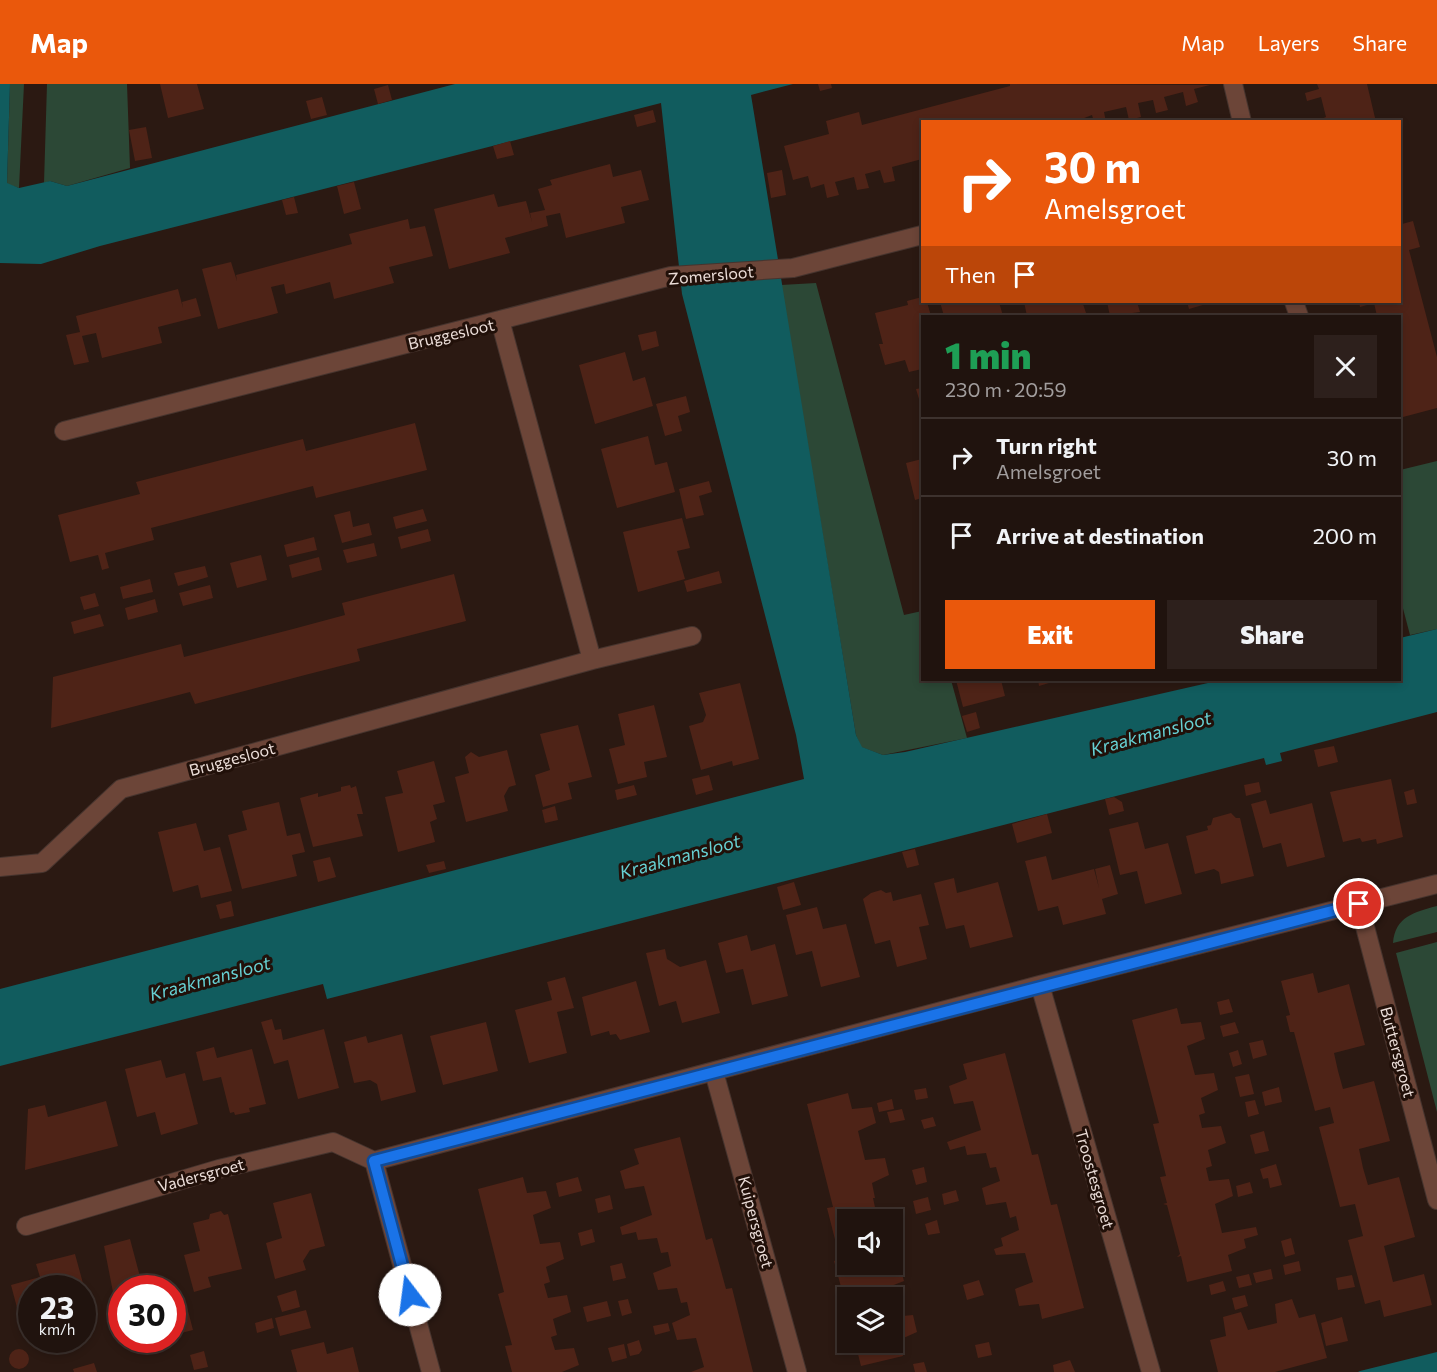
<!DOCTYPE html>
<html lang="en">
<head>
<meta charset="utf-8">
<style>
	:root { --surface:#20130e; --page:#2d201c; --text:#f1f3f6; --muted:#a29e9e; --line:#3d322e; --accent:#ea580c }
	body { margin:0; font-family:Commissioner,sans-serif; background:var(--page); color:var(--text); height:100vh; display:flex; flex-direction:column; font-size:22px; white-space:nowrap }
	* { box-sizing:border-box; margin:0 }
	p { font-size:20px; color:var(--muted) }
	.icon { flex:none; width:33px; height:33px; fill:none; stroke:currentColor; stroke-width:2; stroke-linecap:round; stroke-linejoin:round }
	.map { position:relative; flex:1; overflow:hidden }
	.sheet { position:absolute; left:921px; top:231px; width:480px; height:366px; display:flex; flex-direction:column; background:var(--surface); border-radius:0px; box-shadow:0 3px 9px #0003,0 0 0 2px var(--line) }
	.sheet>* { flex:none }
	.guide { position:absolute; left:921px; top:36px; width:480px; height:183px; border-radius:0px; box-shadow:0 3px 9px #0003,0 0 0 2px var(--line); background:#ea580c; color:#fff; overflow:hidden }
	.controls { position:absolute; left:837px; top:1125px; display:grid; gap:12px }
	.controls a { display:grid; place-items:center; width:66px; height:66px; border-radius:0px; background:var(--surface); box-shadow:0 3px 9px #0003,0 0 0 2px var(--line); font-size:30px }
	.speed { position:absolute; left:18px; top:1191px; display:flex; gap:12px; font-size:30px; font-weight:700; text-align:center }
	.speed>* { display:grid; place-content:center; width:78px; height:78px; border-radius:50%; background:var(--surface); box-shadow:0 3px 9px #0003,0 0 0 2px var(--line); line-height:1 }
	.speed small { font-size:15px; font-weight:400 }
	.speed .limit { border:9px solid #d22; background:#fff; color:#111 }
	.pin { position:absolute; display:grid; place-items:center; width:51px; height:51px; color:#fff; margin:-26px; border:3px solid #fff; border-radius:50%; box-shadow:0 2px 6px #0007 }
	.me { position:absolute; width:66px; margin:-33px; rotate:345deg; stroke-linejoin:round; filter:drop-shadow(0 0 4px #0008) }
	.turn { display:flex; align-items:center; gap:21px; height:126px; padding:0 24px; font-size:27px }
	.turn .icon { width:78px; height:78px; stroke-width:2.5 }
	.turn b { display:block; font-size:42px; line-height:51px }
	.then { display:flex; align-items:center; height:57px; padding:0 24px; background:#0003; gap:12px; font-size:22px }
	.round { display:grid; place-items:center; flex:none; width:63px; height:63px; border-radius:0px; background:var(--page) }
	.summary { display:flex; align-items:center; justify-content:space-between; height:102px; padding:0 24px }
	h1 { font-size:36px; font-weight:800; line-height:45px; color:#1e9e55 }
	.primary-button { display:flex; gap:12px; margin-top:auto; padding:12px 24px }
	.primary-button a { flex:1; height:69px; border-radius:0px; background:var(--accent); color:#fff; font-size:24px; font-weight:800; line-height:69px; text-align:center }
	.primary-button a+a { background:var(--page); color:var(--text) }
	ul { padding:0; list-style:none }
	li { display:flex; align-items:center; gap:18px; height:78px; padding:0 24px; border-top:2px solid var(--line) }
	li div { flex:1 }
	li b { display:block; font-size:22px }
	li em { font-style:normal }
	header { display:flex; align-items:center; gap:36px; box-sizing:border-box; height:84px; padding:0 30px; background:var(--accent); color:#fff }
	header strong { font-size:28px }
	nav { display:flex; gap:33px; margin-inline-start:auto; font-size:21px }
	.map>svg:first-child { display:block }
	.green { fill:#2c4836 }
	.water { fill:#115c5e }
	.building { fill:#4e2317 }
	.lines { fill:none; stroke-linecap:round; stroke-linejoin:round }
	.street-casing { stroke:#46342e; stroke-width:20 }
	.street { stroke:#6c4538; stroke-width:18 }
	.route-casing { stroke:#114b97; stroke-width:15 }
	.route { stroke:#1a73e8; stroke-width:10 }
	.labels { text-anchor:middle; stroke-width:6; stroke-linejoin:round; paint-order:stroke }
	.street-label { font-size:16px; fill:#ebddd8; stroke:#211009 }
	.water-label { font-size:18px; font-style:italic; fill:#67d1d4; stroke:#211009 }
</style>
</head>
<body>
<header>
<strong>Map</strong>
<nav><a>Map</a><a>Layers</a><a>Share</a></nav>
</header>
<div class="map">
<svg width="1437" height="1288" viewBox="0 0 1437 1288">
	<rect width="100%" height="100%" fill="#2b1912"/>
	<path class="green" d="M10,0H24L19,104L7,100Z
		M47,0H127L130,84L67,102L50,97L44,99Z
		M816,199L904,531L922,527V596H951L967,654L883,671L861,663L856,651L781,201Z
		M1437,377V545L1410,551L1400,513V386Z
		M1437,822V848L1393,859C1395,833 1414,828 1437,822Z
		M1437,858V1028L1396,869Z"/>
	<path class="water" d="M0,0H10L7,99L19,104L50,97L67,102L455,0H793L751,11L856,651L862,663L883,671L905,668L1221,596H1400V554L1437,545V628L1280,669L1282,677L1266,681L1264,674L327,915L323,900L0,982V905L804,695L796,651L682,210L661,19L100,162L41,180L0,179Z
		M1437,1268V1288H1358L1360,1287Z"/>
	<path class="building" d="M160,0H197L204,25L168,34Z
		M818,0H831L832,4L820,7Z
		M1010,0L1210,1L1194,5L1198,18L1186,22L1183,8L1164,13L1168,26L1156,29L1153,16L1138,19L1141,33L1129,36L1126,23L1104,28L1106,38H1094L1092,31L1074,38H922V75L892,83L895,97L884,99L880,86L873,88L865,90L869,104L857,106L854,93L835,98L839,111L827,114L824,100L811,104L808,92L793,96L784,62L829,50L826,37L859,28L862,41L1010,2Z
		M1317,0H1367L1376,38H1313L1326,33L1321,13L1307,17L1305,9L1319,5Z
		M388,1L392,16L378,20L374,5Z
		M322,13L327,31L311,35L306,17Z
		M653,26L656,38L637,43L634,31Z
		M146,43L152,74L135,77L129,46Z
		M510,57L514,71L497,75L493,62Z
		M610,80L613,93L641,86L649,116L621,123L625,139L566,154L560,129L546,132L548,142L505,154L510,169L449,185L434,125L494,110L498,123L526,117L532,138L530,129L545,126L538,105L552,101L550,96Z
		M782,86L786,111L771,114L767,89Z
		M354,98L361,125L344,130L337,102Z
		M294,113L298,129L286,131L282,116Z
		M1400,131L1402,140L1413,137L1420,163L1409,166L1437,273V324L1403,333L1400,322V232H1377L1374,219L1360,223L1359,218H1400Z
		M408,135L410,145L425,142L433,172L389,183L394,199L334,215L330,198L286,210L284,200L271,203L278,229L218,245L202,185L231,178L237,197L236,191L352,160L349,150Z
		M178,205L183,224L182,218L196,214L201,232L158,243L162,259L102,274L96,249L82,252L89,278L74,281L66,251L80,248L76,232Z
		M922,213V218H927L931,232H922V285L909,288L905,276L885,281L879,260H883L875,229L908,221L907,217Z
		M940,218H999L1003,232H944Z
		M1024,218H1088L1083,220L1086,229L1072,232H1027Z
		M1107,218H1137L1140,228L1110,232Z
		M1187,218H1213L1189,225Z
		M656,247L659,262L642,267L638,251Z
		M625,268L633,297L645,293L653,322L595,340L579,281Z
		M922,304V325L916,305Z
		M686,312L690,328L678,332L682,347L665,352L656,320Z
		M415,339L427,386L316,414L313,402L151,444L154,456L105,469L109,484L102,486L98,471L70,478L58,431L140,410L136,398L303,355L306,367Z
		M648,352L655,381L667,378L675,408L617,424L601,365Z
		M922,375V414L915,416L906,379Z
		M709,397L712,408L699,412L704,431L686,435L679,405Z
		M423,425L427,437L396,445L393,433Z
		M350,427L353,443L369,439L372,451L342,459L334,431Z
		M682,434L690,464L677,467L685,495L638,508L623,448Z
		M428,445L431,457L401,465L398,453Z
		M314,453L317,466L287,473L284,461Z
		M374,459L377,472L347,479L343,466Z
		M261,471L267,496L237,504L230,479Z
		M319,473L322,486L292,494L289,481Z
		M205,482L208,493L178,502L174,489Z
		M719,487L722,499L687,508L684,497Z
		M454,490L466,537L357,565L360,577L305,591L195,620L190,608L51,644L53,593L181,560L184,573L293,545L345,531L342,519Z
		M150,495L153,508L123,515L120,503Z
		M210,501L213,514L183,522L179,509Z
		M95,509L99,522L84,526L80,513Z
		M155,515L158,528L128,536L125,524Z
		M100,530L104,542L74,550L71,538Z
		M956,596H1001L1005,612L963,623Z
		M1038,596H1059L1039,602Z
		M740,599L759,675L733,682L732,677L701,686L689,642L703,638L706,631L699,609Z
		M654,621L667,673L644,678L647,693L618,700L609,665L625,661L618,630Z
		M976,628L980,644L967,648L962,632Z
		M578,641L592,693L568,699L572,715L543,723L535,691L550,686L540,650Z
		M1334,662L1338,678L1318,683L1314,666Z
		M507,666L516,701L509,703L504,712L508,727L466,738L455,693L469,689L465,673L471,668L479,673Z
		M434,677L445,718L433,721L437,735L430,738L435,758L398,768L385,713L403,709L397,687Z
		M709,691L713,706L696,711L692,695Z
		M1391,695L1403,753L1377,760L1376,755L1362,758L1360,754L1343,758L1330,708Z
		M1259,698L1261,708L1246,712L1244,701Z
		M350,701L351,704L356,702L363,730H357L363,752L313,763L300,714L318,709V713L341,707V703Z
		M634,701L637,711L617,716L615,706Z
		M1414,705L1417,719L1407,721L1404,708Z
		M1114,713L1122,718L1124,727L1109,731L1105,715Z
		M1266,716L1270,730L1312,719L1325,773L1287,783L1281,759L1263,764L1251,720Z
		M279,718L287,752L300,749L305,768L292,771L297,792L242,805L228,751L247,746L242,727Z
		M555,722L558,736L545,739L542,726Z
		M1231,729L1236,734H1240L1254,792L1221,800L1219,788L1214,785L1195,790L1186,752L1208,746L1207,742L1211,741L1213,734Z
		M1047,730L1052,749L1017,759L1012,740Z
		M1138,738L1145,765L1168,759L1182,810L1145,820L1137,787L1120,791L1109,745Z
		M196,739L204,767L220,763L232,807L201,814L198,801L173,808L158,748Z
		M915,765L919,781L907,784L902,768Z
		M1046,772L1052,796L1094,785L1099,804L1095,785L1110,781L1118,810L1102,815L1106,830L1063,841L1058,822L1038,827L1025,777Z
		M330,773L336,793L318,798L313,777Z
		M444,777L446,785L429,789L426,781Z
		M954,794L957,809L998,798L1013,853L970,864L964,841L946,845L934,799Z
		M794,798L801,821L783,826L777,803Z
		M881,806L886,809L891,808L893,817L921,810L929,841L919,843L927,875L897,883L890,856L875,860L863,815L871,809Z
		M231,817L234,832L220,835L216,821Z
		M817,823L823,845L846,840L860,893L821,903L812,867L796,871L786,831Z
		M747,851L751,867L775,860L788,912L752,921L743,885L726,889L718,859Z
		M665,865L667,875L680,883L706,876L720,929L682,939L676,917L659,922L646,869Z
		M1313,889L1318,909L1349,900L1365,961L1334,969L1338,987L1343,1005L1374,997L1390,1057L1359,1065L1363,1084L1368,1101L1399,1093L1415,1153L1384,1162L1393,1198L1424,1190L1432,1221L1384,1233L1380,1216L1365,1220L1348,1156L1363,1152L1355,1120L1340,1123L1319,1043L1334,1039L1330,1023L1315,1027L1294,948H1290L1286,932L1290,931L1281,897Z
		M565,893L574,924L557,928L567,969L529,979L515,926L552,916L547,898Z
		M636,897L650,948L620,956L616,950L610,951L609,947L591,952L582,913Z
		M1229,915L1233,928L1220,931L1217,918Z
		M1177,924L1181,940L1201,938L1205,955L1187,962L1195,991L1214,989L1218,1006L1201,1014L1205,1029L1199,1031L1202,1044L1221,1042L1226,1059L1208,1066L1212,1082L1206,1084L1209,1097L1229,1095L1231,1103L1233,1112L1215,1120L1222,1149L1256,1143L1258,1151L1244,1155L1246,1164L1228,1171L1232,1187L1187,1198L1181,1172L1177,1173L1180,1170L1167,1121L1163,1120L1167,1119L1160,1093L1166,1092L1153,1040L1159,1039L1132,936Z
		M272,935L275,946L281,945L283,956L324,945L339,1004L298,1015L288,976L274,980L261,938Z
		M486,938L498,987L443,1001L430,952Z
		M1235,938L1239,949L1223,953L1220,942Z
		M402,950L416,1008L381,1017L377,1000L370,996L354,999L344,958L366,952L368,959Z
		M1263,956L1267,971L1253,975L1249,959Z
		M214,963L217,974L252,965L266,1020L249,1024L250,1028L235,1031L234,1028L230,1029L221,993L203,997L196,968Z
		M1238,966L1242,980L1233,983L1229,969Z
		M1005,969L1032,1071L1038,1070L1051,1121L1057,1120L1084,1224L1042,1235L1039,1220L1019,1222L1015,1205L1033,1198L1025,1169L996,1171L994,1165L1003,1162L1001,1154L1019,1146L1016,1132L1010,1134L1006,1118L986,1121L982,1104L1000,1097L996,1083L990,1084L986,1069L967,1071L965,1062L950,1066L947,1058L981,1046L973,1017L954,1020L949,1002L967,995L963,980Z
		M161,976L166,994L185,989L198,1040L161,1051L155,1028L137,1033L125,985Z
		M1249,990L1254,1010L1240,1013L1235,993Z
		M1279,1003L1282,1018L1265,1022L1262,1008Z
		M926,1004L928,1014L916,1016L914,1006Z
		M848,1009L852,1025L872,1023L876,1039L858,1047L865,1076L885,1074L889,1091L872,1099L875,1114H873L876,1128L892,1127L897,1144L892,1146V1136H848V1180H899L904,1197L886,1204L888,1214H848L847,1227L841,1205L837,1204L841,1203L834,1177L840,1175L827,1124L833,1123L807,1020Z
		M892,1015L894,1025L879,1028L877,1019Z
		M1255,1016L1259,1030L1248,1033L1245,1018Z
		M106,1017L118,1062L25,1086L28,1025L45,1021L48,1033Z
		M902,1025L905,1036L890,1039L887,1028Z
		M933,1033L936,1042L924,1045L921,1036Z
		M1264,1047L1269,1067L1255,1070L1250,1051Z
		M680,1053L706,1156L712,1154L726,1205L732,1204L753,1288H691L704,1283L696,1254L677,1256L672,1239L690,1231L687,1218L681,1219L677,1204L658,1206L653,1189L671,1182L668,1168L661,1169L657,1154L638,1156L636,1148L622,1151L620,1143L652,1131L644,1102L625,1105L620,1087L639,1080L634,1065Z
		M1276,1080L1282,1101L1270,1104L1268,1094L1263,1095L1260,1085Z
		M924,1083L927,1098L916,1101L912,1086Z
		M523,1093L527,1109L546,1107L551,1124L533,1131L540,1160L560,1158L564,1175L546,1183L550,1198L544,1200L548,1214L567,1211L571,1228L553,1235L557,1251L551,1253L555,1266L574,1264L579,1281L562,1288H512L505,1262L512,1261L498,1210L504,1208L478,1105Z
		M578,1093L582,1107L559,1113L556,1099Z
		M1250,1098L1253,1109L1238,1113L1236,1102Z
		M956,1106L959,1117L944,1121L942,1110Z
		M311,1109L325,1162L310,1166L303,1177L306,1186L275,1195L266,1159L282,1154L273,1119Z
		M610,1111L613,1125L598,1129L595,1115Z
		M928,1113L931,1126L916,1130L913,1117Z
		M221,1127L224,1131L228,1130L242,1185L208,1193L211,1203L194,1208L184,1171L200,1167L193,1139L209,1135L210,1130Z
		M937,1136L940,1149L928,1151L925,1140Z
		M592,1145L595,1158L581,1162L578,1149Z
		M1291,1154L1295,1170L1285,1173L1281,1157Z
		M130,1155L143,1204H122L121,1228L113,1208L104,1162Z
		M75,1170L90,1225L82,1227V1204H32V1232L20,1235L11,1201L40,1193L36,1180Z
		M1299,1177L1301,1187L1285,1191L1283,1181Z
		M622,1179L626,1194L613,1197L610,1182Z
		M1271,1185L1273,1195L1256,1199L1253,1189Z
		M1249,1190L1252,1201L1239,1204L1236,1193Z
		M1352,1191L1355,1203L1338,1206L1336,1194Z
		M979,1196L984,1211L967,1216L963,1201Z
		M1223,1197L1226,1207L1211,1211L1209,1201Z
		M296,1206L300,1223L282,1228L277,1212Z
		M1245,1211L1248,1222L1235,1226L1232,1214Z
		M628,1215L632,1229L622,1232L618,1217Z
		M1292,1215L1299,1234L1315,1230L1327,1274L1275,1288H1218L1210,1256L1226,1252L1223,1233L1241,1228L1248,1246L1277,1239L1275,1220Z
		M607,1217L611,1232L587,1238L583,1223Z
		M187,1223L193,1246L181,1249L175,1226Z
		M306,1226L311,1244L280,1252L275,1234Z
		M913,1231L917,1248L899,1256L903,1272L861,1282L855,1258H892V1233Z
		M1342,1233L1348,1257L1326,1262L1321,1239Z
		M272,1234L274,1244L257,1249L255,1239Z
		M668,1239L670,1247L655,1251L653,1242Z
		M639,1256L642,1266L639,1270L630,1272L627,1260Z
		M324,1258L327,1270L353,1263L359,1288H297L291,1266Z
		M989,1258L992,1271L978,1274L975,1261Z
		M624,1260L627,1274L612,1278L608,1264Z
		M9 1275a10 10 0 1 1 20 0a10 10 0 1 1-20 0Z
		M204,1267L208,1283L194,1286L190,1271Z
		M1070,1276L1075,1288H1054L1053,1281Z
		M924,1278L927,1288H915L913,1280Z
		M94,1279L97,1288H74L73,1285Z"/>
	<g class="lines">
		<g class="street-casing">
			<path id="street" d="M1233,0L1242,38
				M1294,218L1299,232
				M500,236L671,192L793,184L922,151
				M64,347L500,236L592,576
				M0,783L42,779L121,705L592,576L692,552
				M1359,820L1437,1116
				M1040,901L1151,1288
				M714,988L797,1288
				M26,1142L219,1085L333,1058L374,1077
				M431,1288L374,1077L1040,901L1437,800"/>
		</g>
		<use href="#street" class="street"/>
	</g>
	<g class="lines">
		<g class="route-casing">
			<path id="route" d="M410,1211L374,1077L1359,820"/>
		</g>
		<use href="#route" class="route"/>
	</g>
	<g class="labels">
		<g class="street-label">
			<text transform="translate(711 191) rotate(-5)" y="6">Zomersloot</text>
			<text transform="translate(451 250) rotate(-13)" y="6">Bruggesloot</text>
			<text transform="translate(232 675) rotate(-15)" y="6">Bruggesloot</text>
			<text transform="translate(1398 968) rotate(75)" y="6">Buttersgroet</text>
			<text transform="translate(201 1091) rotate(-15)" y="6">Vadersgroet</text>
			<text transform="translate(1095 1095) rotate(74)" y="6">Troostesgroet</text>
			<text transform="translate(756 1138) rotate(75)" y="6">Kuipersgroet</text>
		</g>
		<g class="water-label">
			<text transform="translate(1151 650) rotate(-15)" y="6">Kraakmansloot</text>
			<text transform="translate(680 773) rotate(-15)" y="6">Kraakmansloot</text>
			<text transform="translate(210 895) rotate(-15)" y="6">Kraakmansloot</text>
		</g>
	</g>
</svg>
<div class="controls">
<a><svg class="icon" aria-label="sound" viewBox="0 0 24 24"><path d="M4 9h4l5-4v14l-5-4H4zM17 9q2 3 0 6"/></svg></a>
<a><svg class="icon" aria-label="layers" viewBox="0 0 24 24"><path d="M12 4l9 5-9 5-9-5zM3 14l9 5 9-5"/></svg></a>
</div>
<div class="speed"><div>23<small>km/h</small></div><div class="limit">30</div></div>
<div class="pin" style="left:1359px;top:820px;background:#d93025"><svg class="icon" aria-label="arrive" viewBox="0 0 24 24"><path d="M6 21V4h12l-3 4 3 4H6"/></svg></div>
<svg class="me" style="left:410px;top:1211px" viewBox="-20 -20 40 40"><circle r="19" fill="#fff"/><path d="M0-13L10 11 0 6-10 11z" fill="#1a73e8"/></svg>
<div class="guide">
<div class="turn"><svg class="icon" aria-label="right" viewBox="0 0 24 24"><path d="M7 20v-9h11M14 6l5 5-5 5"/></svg><div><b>30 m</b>Amelsgroet</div></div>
<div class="then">Then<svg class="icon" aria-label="arrive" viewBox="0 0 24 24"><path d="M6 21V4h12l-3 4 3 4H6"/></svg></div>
</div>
<section class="sheet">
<div class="summary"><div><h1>1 min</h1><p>230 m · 20:59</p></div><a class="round"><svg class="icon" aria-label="close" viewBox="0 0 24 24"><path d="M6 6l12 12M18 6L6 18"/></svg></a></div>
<ul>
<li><svg class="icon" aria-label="right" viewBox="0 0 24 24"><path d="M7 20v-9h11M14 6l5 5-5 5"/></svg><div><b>Turn right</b><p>Amelsgroet</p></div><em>30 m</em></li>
<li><svg class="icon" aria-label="arrive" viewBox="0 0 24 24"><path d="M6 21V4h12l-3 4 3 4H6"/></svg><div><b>Arrive at destination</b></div><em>200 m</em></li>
</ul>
<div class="primary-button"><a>Exit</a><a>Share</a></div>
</section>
</div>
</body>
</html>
